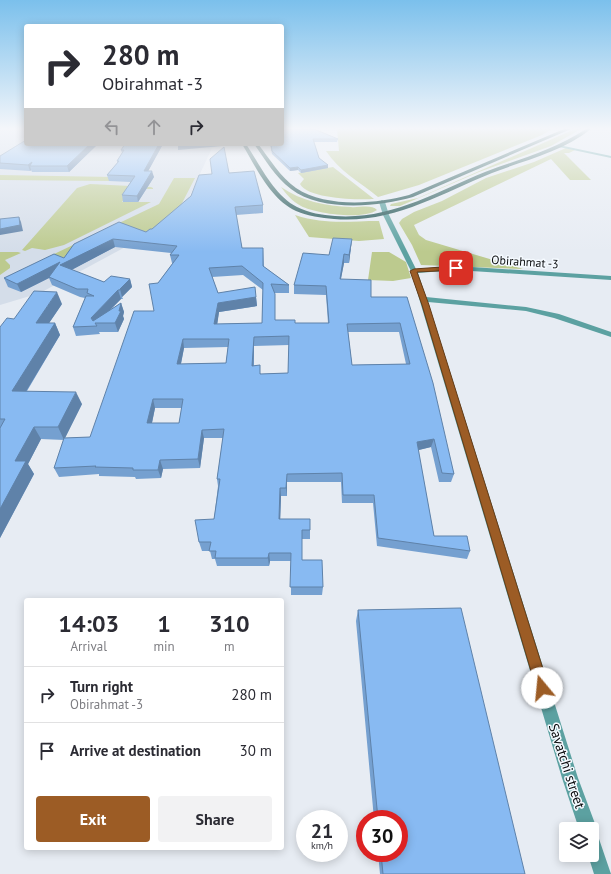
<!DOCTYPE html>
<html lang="en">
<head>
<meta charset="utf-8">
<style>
	:root { --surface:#fff; --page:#f2f2f3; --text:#2b2b33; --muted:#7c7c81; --line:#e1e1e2; --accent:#9c5c25 }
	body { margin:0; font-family:"PT Sans",sans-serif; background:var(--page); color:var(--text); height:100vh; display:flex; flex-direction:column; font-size:15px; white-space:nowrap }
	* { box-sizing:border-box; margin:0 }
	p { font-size:13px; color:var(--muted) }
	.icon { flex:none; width:22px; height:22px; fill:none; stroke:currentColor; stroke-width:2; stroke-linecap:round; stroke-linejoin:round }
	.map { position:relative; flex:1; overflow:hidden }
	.side { position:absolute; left:24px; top:598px; width:260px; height:252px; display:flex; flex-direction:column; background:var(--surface); border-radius:4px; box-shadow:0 2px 10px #0003 }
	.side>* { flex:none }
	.hud { position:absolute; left:24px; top:24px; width:260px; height:122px; border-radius:4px; box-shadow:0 2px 10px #0003; background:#fff; color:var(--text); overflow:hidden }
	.fabs { position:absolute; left:559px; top:822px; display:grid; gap:8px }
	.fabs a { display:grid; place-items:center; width:40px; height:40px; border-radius:4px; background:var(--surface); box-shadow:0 2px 10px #0003; font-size:20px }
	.speed { position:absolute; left:296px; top:810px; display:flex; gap:8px; font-size:20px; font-weight:700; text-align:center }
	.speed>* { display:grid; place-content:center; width:52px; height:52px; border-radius:50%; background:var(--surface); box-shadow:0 2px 10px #0003; line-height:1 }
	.speed small { font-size:10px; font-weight:400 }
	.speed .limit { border:6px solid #d22; background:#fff; color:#111 }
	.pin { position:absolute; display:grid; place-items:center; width:34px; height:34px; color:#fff; margin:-17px; border-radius:8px; box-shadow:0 2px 6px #0006 }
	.me { position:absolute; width:44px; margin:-22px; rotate:343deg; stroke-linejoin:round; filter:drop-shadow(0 0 3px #0008) }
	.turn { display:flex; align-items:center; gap:14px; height:84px; padding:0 12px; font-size:18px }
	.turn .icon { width:52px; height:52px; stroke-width:2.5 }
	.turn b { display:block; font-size:28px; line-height:34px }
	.lanes { display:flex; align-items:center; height:38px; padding:0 12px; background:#0003; justify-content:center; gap:20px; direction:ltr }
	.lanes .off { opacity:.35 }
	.eta { display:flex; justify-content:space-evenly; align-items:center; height:68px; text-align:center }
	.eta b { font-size:24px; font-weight:700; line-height:28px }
	.cta { display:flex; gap:8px; margin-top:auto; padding:8px 12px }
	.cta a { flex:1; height:46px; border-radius:4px; background:var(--accent); color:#fff; font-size:16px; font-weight:700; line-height:46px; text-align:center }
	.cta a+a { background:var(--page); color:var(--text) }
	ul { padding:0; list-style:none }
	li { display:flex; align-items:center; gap:12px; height:56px; padding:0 12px; border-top:1px solid var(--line) }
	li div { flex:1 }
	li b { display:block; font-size:15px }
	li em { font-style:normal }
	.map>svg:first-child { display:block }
	.built { fill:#d4dde9 }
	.green { fill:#bcca8e }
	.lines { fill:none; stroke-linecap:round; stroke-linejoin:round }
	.street { fill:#5ca1a1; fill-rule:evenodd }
	.primary { fill:#245656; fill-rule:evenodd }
	.wall { fill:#75a0d0; fill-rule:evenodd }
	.shaded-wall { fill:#5f82a9 }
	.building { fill:#88baf2; stroke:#5f82a9; fill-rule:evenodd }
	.route { fill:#9c5c25; stroke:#653c18 }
	.labels { text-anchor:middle; stroke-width:3; stroke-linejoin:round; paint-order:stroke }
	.far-street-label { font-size:12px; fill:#0c0e10; stroke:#f5faff }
	.street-label { font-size:14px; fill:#0c0e10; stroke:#f5faff }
</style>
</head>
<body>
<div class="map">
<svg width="611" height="874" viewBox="0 0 611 874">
	<rect width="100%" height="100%" fill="#e7ecf3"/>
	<path class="built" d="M0,129H26V144H223L212,148L185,206L142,238L40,293L0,305Z"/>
	<path class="green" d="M337,129H552L542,135L419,185L378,197C360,182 339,171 326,151H339Z
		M575,129H581L551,146L479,172L400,206H390L391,204L418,198Z
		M566,148L575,150L569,153H564L591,180H570L551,159L414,225L419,235L426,240L523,269L421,265L412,245L399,223L402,219L414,212L442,201L486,178L534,162Z
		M333,167L374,199C358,200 308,199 300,184L304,179L298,173Z
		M0,175L113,177L109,181L0,180Z
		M174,178H195L179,209L142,238L121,230L50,264L52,255L159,204Z
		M90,184L151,187L153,188V189H131L122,202H151L64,245L45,250L32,248L25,251L22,250L77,188Z
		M281,187C301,201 326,206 351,207C358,208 372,204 377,210C363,220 316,214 301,206C292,201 286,194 281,187Z
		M295,215C326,225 348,221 379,221L384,239L359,241L309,237Z
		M0,252H18L21,253L5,260L10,265V268L0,275Z
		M372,252H389L406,262L411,278L393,281L368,280Z"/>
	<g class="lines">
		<path class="street" d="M559,145L611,156V158L559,147Z
			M382,200L385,202L389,215L416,269L456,266L611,276V280L456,270L418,273L426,297L526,307L559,314L611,332V337L554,318L526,311L428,302L578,778L597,829L594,834L598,836L611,874H594L588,855H592V829H579L562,778L421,305L411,271L383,215L379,202Z"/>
		<path class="primary" d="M564,129H571L413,197C378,207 321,212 291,189C275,177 265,159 254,144H258C270,159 280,177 296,188C326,208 376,204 409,195Z
			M586,129H591C562,152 525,160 492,173C440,194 392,224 334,219C321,218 308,216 296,211C270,199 256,167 242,144H246C260,165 274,195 297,207C309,213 322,215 335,216C391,220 436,192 485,172C520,159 554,150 586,129Z"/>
	</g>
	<path class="wall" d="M282,129L338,139L337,142H314L319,158L328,168L301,173L298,170L290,171L272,154L270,144H282Z
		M98,144L69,172H32L31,170L30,171L0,169V156Z
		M125,144H163L148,171L154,177L138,202H123L122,195L131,182L109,181L107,175L117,163V161L122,153L121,150Z
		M229,173L263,205V213L236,215L242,248H263L264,267L289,285V293H274L275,320L295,323H328L326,295L294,294V285L329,255L352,239L349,263H344L341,279L371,297H407L454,474L451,482H439L431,447L418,450L434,536L470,551L467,559L377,546L373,503H342L341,482H287V496H281L280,519H310V539H302V560L323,587L322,595H291V561H270L269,566H217L215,559H212L210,551H202L199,542L214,519L218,486L217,479L223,438H204L200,468L163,469L161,478L136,479L135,477L99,476V474L59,477L54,468L64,440L41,439L28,464L34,474L0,538V327L14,319L62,304L49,323H55L60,335L27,391L82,404L65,438L90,437L154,311L158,283L173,263H172L170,255L171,253L115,247L71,270L104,282L130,279L132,287L122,297L123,299H121L110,310L121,303L124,312L123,316L124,319L118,332H99L100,334L76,336L73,327L85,298L80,297L52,285L49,278L21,292L8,287L4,278L64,258L74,244L146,232L152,229ZM243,275L263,290L262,323L217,324L219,312L257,306L256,297L218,293L212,277ZM348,332H399L406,364L352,365ZM289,345L288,373L261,374L254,366V346ZM228,347L226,363L181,364L184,348ZM155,408H182L179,423H152Z
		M358,610L525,874H380L378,853H399V819H374L356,621Z"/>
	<path class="shaded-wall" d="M90,144H98L69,172L67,166Z
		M159,144H163L145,177L144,171Z
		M190,144H222V146L178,150V145Z
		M32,162L30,166L31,170L30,171L28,165Z
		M328,165V168L301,173V170Z
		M298,167V170L290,171V168Z
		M152,171L154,177L138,202L137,196Z
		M19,217L21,222L23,231L0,235V229Z
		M113,239L115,247L64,274L63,271L21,292L17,284L60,262Z
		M352,239L349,263V255Z
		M344,254V263L339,288L340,279Z
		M130,279L132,287L122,297L120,289Z
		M118,290L121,299L97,323H95L91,318Z
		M57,292L62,304L41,335L36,323Z
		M256,297L257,306L219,312L216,333L214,324L218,303Z
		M121,303L124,312L123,316L124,319L118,332L115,323Z
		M55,323L60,335L19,403L12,391Z
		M254,337V346L253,374L252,366Z
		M183,339L184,348L179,373L177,364Z
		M76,392L82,404L64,440L58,427Z
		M153,399L155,408L150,432L147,423Z
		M34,427L41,439L28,464L34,474L0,538V509L15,461Z
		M202,430L204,438L200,468L198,459Z
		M434,439L431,447L415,451L417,442Z
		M160,460L163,469L161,478L158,470Z
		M287,474V496L286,488Z
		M280,488L281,496L280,527L279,519Z
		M269,553L270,561L269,566L268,558Z"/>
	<path class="building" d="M282,129H314L338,139H313L319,158L328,165L301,170L298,167L290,168L272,151L271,144H282Z
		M26,140V144H90L67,166H30L32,162L28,165L0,163V156Z
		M125,144H159L144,171H152L137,196L122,195L135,176L107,175L119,161H117L124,150H121Z
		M177,144H190L178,145Z
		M224,147L229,173L254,171L263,205L235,207L242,248H263V266L289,285L271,284L275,294V320H295V323H329L326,286L294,285L303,253L329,255L333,238L352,239L349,255L344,254L340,279L371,280V297H407L433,383L454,474L442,473L434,439L417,442L434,536H467L470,551L378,538L374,495H343L342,473L287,474L286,488H280L279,519H310V530H302V560H322L323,587H290L291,553H269L268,558H215L216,551H209L211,542H199L195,520L214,519L220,479H217L224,429L202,430L198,459L160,460L158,470H133V468L95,467L96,466L54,468L64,438L90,437L134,311H154L149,284L158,283L179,255H170L177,246L113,239L60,265L104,282L111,276L130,279L120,289V290H118L91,318L93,321L121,303L119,311H121L115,323H95L97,326L73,327L86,296H94L87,293L88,289H77L49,277L60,262L17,284L4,278L54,254L64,258L74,244L119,222L146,232L150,229H152L191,196L199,175L212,174L210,159ZM242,266L263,283L262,323L214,324L218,303L256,297L255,287L218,293L209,268ZM400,323L410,364L352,365L347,324ZM289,336L288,373L260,374V365L252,366L254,337ZM183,339H229L226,363L177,364ZM153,399H183L179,423H147Z
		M19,217L20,225L0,229V219Z
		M34,291L57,292L36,323H55L12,391L76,392L58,427H34L15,461H26L0,509V428L5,419H0V327L7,318L14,319Z
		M461,608L525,874H383L381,853H399V819H378L358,610Z"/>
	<linearGradient id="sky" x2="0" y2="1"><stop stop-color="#7bc0ec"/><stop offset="0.51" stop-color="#f4f6fa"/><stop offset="1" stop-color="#f4f6fa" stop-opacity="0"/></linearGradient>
	<rect width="611" height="252" fill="url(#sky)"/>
	<path class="route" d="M456,266L459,268L458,270L417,272L429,305L549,688L547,693L542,695L538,693L536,688L422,305L410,271L414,269Z"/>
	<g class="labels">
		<g class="far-street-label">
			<text transform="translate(525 262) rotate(4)" y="4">Obirahmat -3</text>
		</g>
		<g class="street-label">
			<text transform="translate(567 766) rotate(72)" y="5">Savatchi street</text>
		</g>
	</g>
</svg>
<div class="fabs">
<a><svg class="icon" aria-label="layers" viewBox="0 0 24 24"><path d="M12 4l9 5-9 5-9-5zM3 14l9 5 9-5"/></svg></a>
</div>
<div class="speed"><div>21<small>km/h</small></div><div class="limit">30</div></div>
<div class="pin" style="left:456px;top:268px;background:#d93025"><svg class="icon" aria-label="arrive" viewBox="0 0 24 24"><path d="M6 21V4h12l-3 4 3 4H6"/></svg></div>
<svg class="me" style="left:542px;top:688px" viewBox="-20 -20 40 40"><circle r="19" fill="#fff"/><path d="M0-13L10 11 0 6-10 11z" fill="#9c5c25"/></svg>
<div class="hud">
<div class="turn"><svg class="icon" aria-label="right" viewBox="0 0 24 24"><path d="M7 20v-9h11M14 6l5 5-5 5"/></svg><div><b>280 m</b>Obirahmat -3</div></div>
<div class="lanes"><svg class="icon off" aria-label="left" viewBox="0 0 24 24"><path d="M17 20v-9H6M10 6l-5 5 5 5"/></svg><svg class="icon off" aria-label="ahead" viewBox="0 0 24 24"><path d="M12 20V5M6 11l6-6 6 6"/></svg><svg class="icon" aria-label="right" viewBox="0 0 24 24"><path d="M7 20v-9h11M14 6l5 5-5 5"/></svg></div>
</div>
<section class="side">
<div class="eta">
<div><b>14:03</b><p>Arrival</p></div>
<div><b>1</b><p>min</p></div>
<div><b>310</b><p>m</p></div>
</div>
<ul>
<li><svg class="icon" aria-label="right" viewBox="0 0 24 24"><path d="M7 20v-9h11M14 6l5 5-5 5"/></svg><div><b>Turn right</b><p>Obirahmat -3</p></div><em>280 m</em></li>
<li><svg class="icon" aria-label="arrive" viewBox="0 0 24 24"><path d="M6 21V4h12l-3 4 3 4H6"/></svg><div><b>Arrive at destination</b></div><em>30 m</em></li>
</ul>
<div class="cta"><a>Exit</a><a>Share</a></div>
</section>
</div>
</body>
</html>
